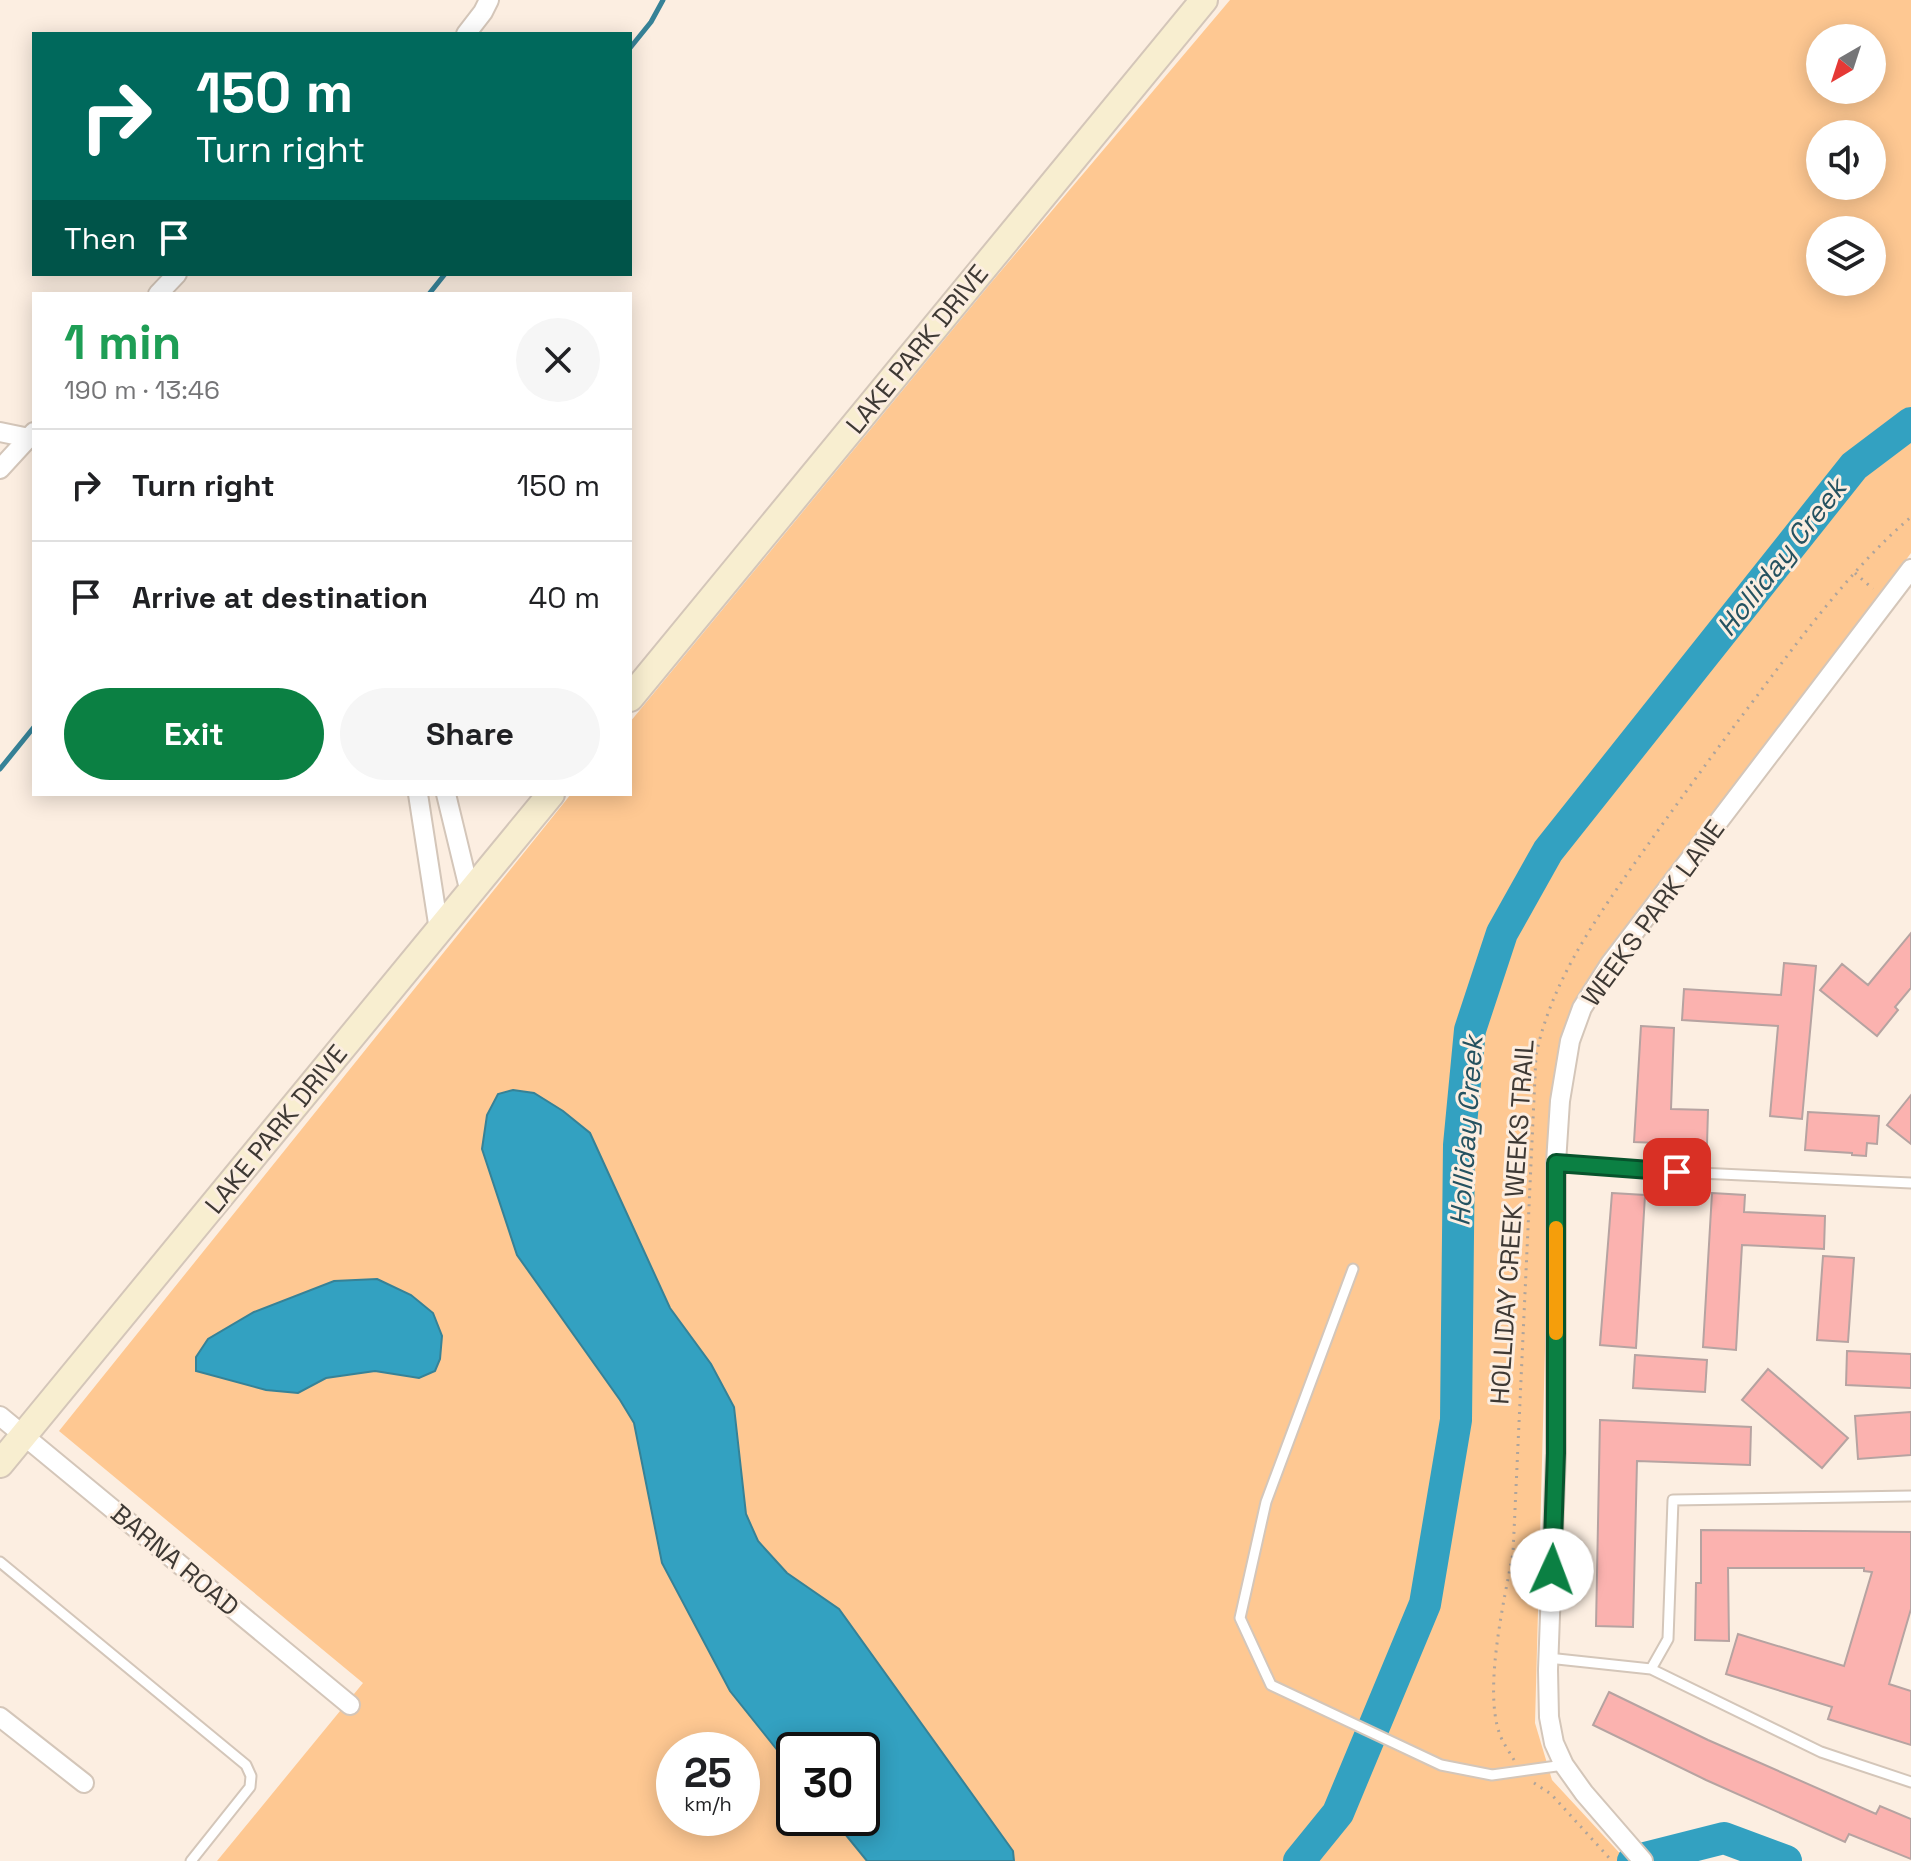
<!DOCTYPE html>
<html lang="en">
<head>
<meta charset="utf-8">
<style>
	:root { --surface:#fff; --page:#f6f6f6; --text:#202124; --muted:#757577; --line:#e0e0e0; --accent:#0b8043 }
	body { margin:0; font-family:"Space Grotesk",sans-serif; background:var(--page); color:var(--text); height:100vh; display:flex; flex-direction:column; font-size:30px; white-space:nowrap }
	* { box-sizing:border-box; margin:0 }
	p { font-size:26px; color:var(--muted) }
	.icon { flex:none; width:44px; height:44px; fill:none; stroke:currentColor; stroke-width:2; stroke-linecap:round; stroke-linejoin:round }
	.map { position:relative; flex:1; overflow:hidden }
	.panel { position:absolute; left:32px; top:292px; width:600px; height:504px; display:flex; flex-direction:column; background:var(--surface); border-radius:0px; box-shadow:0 4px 20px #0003 }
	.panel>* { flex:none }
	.hud { position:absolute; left:32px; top:32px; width:600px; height:244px; border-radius:0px; box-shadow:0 4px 20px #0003; background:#00695c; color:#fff; overflow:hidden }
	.needle { width:52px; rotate:219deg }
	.fabs { position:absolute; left:1806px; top:24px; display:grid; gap:16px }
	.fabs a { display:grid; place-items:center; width:80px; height:80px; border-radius:50%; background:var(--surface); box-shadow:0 4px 20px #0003; font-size:40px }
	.speed { position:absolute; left:656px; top:1732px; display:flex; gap:16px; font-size:40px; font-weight:700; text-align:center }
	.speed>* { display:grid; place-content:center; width:104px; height:104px; border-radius:50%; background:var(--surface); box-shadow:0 4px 20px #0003; line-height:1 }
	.speed small { font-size:20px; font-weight:400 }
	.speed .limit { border:4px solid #111; border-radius:12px; background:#fff; color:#111 }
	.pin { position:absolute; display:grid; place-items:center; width:68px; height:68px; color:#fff; margin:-34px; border-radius:16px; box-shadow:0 4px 12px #0006 }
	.me { position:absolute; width:88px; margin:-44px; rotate:2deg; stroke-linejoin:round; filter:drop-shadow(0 0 6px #0008) }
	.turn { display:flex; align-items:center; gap:28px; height:168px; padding:0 32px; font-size:36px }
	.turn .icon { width:104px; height:104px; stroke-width:2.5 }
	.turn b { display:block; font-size:56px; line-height:68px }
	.then { display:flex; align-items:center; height:76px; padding:0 32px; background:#0003; gap:16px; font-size:30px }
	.round { display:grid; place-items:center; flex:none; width:84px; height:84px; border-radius:42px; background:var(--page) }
	.summary { display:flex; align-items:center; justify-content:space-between; height:136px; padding:0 32px }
	h1 { font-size:48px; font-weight:700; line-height:60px; color:#1e9e55 }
	.primary-button { display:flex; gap:16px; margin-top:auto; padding:16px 32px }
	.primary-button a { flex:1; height:92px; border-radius:48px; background:var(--accent); color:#fff; font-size:32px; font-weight:700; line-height:92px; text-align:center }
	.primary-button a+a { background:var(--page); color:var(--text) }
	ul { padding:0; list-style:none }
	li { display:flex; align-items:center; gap:24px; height:112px; padding:0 32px; border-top:2px solid var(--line) }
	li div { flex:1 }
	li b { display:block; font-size:30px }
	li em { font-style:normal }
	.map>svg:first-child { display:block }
	.green { fill:#fec892; fill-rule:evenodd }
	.water { fill:#33a1c1; stroke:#368297; stroke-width:2 }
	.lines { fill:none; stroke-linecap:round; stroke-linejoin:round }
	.stream { stroke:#368297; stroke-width:5 }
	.river { stroke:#33a1c1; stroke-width:32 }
	.building { fill:#fbb2af; stroke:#b6a3a1; stroke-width:2 }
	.lane-casing { stroke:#d4c6b9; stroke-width:13 }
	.street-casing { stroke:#d4c6b9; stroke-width:22 }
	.secondary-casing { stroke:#d4c6b9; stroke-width:30 }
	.path { stroke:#afa49b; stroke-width:3; stroke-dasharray:2 6; stroke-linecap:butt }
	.lane { stroke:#fff; stroke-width:9 }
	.street { stroke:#fff; stroke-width:18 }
	.secondary { stroke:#f8eed0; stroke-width:26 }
	.route-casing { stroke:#07532c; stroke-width:20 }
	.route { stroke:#0b8043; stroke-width:14 }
	.slow { stroke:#f59e0b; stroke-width:14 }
	.labels { text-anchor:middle; stroke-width:6; stroke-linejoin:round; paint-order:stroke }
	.street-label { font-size:26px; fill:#3e3934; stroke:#fceee1 }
	.water-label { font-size:28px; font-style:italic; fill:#255260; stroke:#fceee1 }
</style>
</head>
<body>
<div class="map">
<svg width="1911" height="1861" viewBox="0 0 1911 1861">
	<rect width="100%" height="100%" fill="#fceee1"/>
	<path class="green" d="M1230,0H1911V553L1772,740L1562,1038L1556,1065L1550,1163L1535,1723L1552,1780L1627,1861H217L363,1683L59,1431L571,794H630V722L990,284ZM1820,38H1872V90H1820ZM1820,134H1872V186H1820ZM1820,230H1872V282H1820ZM674,1750H742V1818H674ZM794,1750H862V1818H794Z"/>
	<path class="water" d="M513,1090L534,1093L563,1111L590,1133L670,1308L711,1364L734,1407L746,1514L758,1541L787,1573L839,1609L1013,1851L1014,1861H867L832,1818H862V1750H794V1771L730,1691L662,1563L634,1423L620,1400L517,1255L482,1149L487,1115L498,1094Z
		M377,1279L411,1295L433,1313L442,1336L440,1359L435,1371L419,1378L375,1371L326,1378L298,1393L266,1390L196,1371V1357L208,1339L254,1312L334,1281Z"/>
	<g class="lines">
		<path class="stream" d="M630,48L651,22L663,0
			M429,294L445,274
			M0,769L34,727"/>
		<path class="river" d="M1299,1861L1338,1813L1425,1604L1456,1420L1459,1145L1470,1030L1502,933L1548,851L1854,466L1911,423
			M1633,1861L1724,1838L1786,1861"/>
	</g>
	<path class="building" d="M1911,933V988L1895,1007L1898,1010L1877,1036L1820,990L1842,964L1868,985Z
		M1784,963L1816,966L1802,1119L1770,1116L1778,1026L1682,1020L1684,989L1781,995Z
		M1641,1026L1674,1028L1671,1109L1708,1110L1707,1145L1634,1142Z
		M1911,1095V1144L1887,1125Z
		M1808,1112L1879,1116L1877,1144L1867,1143L1866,1156L1852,1155V1153L1805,1150Z
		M1612,1193L1645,1195L1636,1348L1600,1345Z
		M1712,1193L1745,1195L1744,1212L1825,1216L1824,1249L1742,1245L1736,1350L1703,1347Z
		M1823,1256L1854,1258L1848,1342L1817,1340Z
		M1847,1351L1911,1354V1388L1846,1385Z
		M1635,1355L1707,1360L1705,1392L1633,1388Z
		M1768,1369L1848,1438L1822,1468L1742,1400Z
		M1911,1412V1455L1858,1459L1855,1416Z
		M1600,1420L1751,1427L1750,1465L1637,1461L1633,1627L1596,1626Z
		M1701,1530L1911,1532V1609L1889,1684L1911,1691V1745L1828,1719L1832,1707L1726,1674L1738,1634L1844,1666L1872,1572L1864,1571V1568H1728L1729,1641L1695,1640L1696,1583H1701Z
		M1609,1692L1708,1740L1876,1814L1880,1806L1911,1819V1859L1849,1834L1845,1842L1706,1780L1593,1725Z"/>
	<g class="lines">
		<g class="lane-casing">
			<path id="lane" d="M1556,1163L1677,1172L1911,1183
				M1353,1269L1266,1502L1240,1618L1271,1685L1441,1765L1492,1775L1564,1765
				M0,1562L246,1765L251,1776L250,1787L191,1861
				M1548,1658L1651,1669L1821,1752L1911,1782
				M1651,1669L1668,1639L1673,1500L1911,1496"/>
		</g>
		<g class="street-casing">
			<path id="street" d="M466,34L483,12L489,0
				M158,294L177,274
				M0,432L34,439
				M0,469L34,432
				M418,794L439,930
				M446,794L470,893
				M0,1416L350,1705
				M0,1717L84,1783
				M1643,1861L1584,1793L1564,1765L1554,1743L1549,1717L1548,1670L1556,1453V1163L1560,1101L1570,1041L1582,1008L1610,964L1911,569"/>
		</g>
		<g class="secondary-casing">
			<path id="secondary" d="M630,698L1204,0
				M0,1464L551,794"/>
		</g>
		<path class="path" d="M1855,573L1873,589
			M1514,1760C1509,1751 1502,1742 1499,1732C1484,1687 1504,1601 1513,1553L1536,1055C1551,984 1591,926 1632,867C1666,819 1700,772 1735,725C1787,657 1846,572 1911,517
			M1534,1783L1551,1794L1612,1861"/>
		<use href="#lane" class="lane"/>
		<use href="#street" class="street"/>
		<use href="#secondary" class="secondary"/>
	</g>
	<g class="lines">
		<g class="route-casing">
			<path id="route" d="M1552,1570L1556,1453V1163L1677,1172"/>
		</g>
		<use href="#route" class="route"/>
		<path class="slow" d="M1556,1228V1333"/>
	</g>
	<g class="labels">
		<g class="street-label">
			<text transform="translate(917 349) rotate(-51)" y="9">LAKE PARK DRIVE</text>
			<text transform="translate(1653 913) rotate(-54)" y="9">WEEKS PARK LANE</text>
			<text transform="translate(276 1129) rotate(-51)" y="9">LAKE PARK DRIVE</text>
			<text transform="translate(1512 1222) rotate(-86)" y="9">HOLLIDAY CREEK WEEKS TRAIL</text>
			<text transform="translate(175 1560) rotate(40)" y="9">BARNA ROAD</text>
		</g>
		<g class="water-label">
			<text transform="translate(1781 557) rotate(-52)" y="10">Holliday Creek</text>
			<text transform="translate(1466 1131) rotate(-86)" y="10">Holliday Creek</text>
		</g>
	</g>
</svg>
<div class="fabs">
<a><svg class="needle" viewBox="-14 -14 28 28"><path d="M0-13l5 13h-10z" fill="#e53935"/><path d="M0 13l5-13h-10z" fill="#757577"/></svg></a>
<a><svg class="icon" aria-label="sound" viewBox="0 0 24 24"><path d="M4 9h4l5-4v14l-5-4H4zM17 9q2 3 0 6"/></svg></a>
<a><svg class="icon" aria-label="layers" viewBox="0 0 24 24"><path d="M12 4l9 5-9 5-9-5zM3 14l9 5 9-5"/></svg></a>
</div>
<div class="speed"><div>25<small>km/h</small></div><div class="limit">30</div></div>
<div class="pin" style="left:1677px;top:1172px;background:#d93025"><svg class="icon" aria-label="arrive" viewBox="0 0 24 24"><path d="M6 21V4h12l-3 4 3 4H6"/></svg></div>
<svg class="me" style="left:1552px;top:1570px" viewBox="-20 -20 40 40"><circle r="19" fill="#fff"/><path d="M0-13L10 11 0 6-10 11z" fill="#0b8043"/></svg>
<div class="hud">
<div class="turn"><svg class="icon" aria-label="right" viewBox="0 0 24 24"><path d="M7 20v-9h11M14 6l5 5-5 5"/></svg><div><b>150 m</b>Turn right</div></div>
<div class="then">Then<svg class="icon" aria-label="arrive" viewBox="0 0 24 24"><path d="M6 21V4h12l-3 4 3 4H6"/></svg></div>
</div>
<section class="panel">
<div class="summary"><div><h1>1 min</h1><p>190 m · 13:46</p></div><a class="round"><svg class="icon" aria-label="close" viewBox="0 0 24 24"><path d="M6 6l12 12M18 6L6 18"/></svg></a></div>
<ul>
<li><svg class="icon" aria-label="right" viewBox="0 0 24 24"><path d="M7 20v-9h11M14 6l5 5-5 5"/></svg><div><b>Turn right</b></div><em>150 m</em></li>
<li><svg class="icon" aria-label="arrive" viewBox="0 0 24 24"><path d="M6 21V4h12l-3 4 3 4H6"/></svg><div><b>Arrive at destination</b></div><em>40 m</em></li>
</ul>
<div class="primary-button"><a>Exit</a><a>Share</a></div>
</section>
</div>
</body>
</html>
